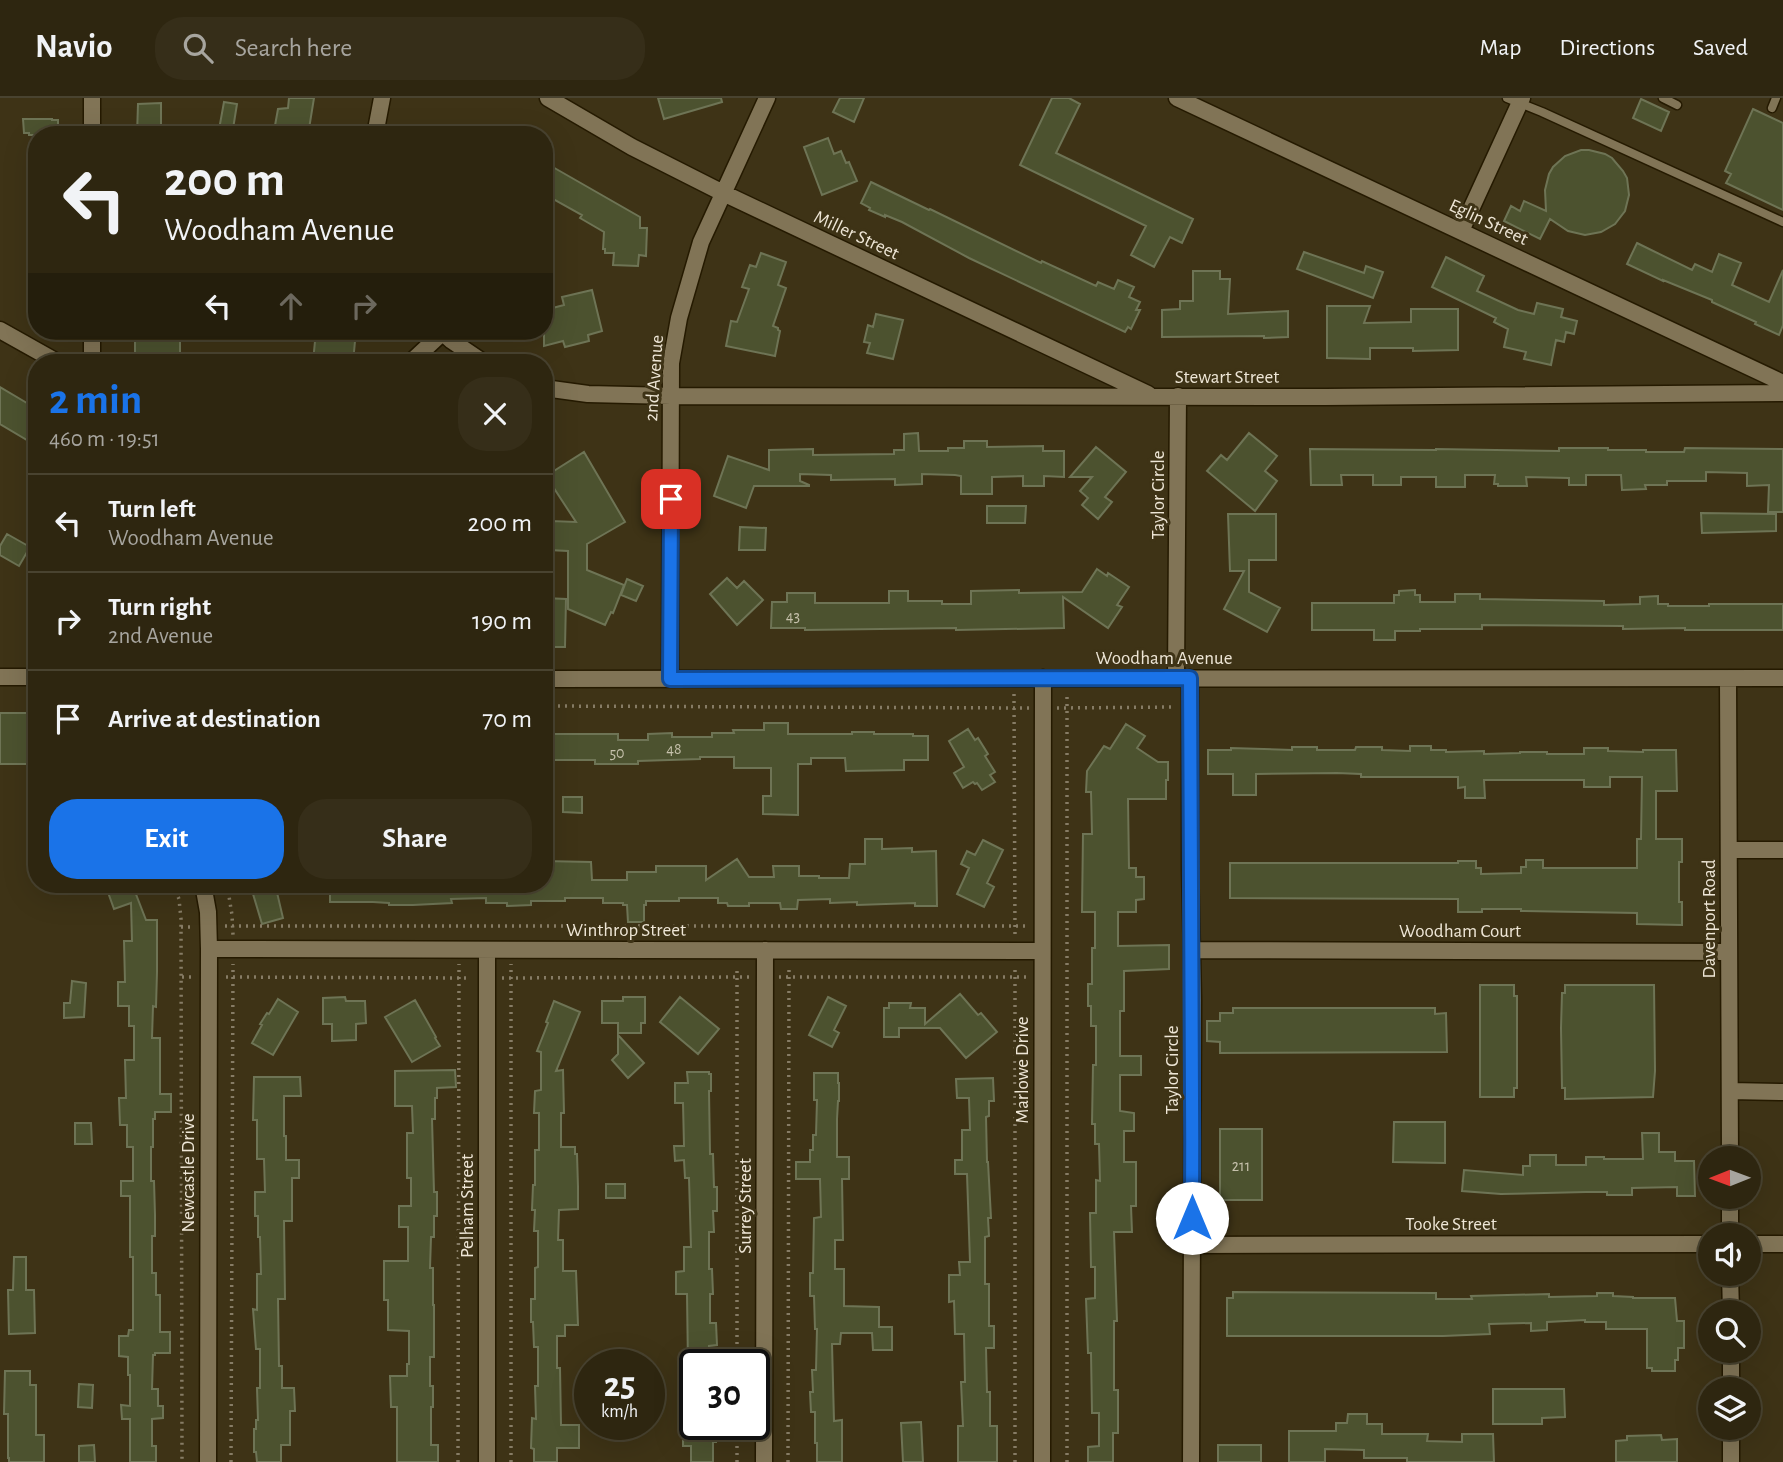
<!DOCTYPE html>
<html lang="en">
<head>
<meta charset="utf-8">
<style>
	:root { --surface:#2e2610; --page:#362e19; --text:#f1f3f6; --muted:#a7a59f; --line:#494330; --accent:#1a73e8 }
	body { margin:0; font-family:"Alegreya Sans",sans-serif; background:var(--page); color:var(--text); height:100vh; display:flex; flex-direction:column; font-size:26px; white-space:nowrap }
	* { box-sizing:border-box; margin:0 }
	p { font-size:23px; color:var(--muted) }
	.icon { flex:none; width:38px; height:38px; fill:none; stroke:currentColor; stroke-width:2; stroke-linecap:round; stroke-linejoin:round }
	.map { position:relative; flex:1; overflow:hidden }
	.side { position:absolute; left:28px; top:256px; width:525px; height:539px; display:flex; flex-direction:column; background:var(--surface); border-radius:28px; box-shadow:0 7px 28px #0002,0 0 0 2px var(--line) }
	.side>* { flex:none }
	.hud { position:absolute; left:28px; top:28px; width:525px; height:214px; border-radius:28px; box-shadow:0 7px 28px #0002,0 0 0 2px var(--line); background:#2e2610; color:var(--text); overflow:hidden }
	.needle { width:46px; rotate:269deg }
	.buttons { position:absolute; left:1698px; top:1048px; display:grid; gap:14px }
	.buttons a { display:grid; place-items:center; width:63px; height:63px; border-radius:50%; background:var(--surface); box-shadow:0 7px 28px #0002,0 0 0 2px var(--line); font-size:35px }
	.speed { position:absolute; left:574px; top:1251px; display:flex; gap:14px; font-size:35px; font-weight:700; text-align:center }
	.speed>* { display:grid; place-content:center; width:91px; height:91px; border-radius:50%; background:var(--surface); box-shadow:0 7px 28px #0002,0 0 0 2px var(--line); line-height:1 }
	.speed small { font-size:18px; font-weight:400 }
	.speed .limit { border:4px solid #111; border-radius:10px; background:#fff; color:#111 }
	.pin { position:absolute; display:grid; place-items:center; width:60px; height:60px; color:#fff; margin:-30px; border-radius:14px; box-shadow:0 4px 10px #0006 }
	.me { position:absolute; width:77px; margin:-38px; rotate:0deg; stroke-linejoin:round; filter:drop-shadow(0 0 5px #0008) }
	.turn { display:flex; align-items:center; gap:24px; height:147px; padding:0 21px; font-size:32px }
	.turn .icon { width:91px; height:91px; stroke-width:2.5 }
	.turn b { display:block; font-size:49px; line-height:60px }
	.lanes { display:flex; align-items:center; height:66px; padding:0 21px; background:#0003; justify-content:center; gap:35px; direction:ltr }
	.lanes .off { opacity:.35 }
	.round { display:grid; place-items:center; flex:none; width:74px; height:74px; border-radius:28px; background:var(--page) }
	.summary { display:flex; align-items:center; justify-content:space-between; height:119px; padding:0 21px }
	h1 { font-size:42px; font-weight:700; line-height:52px; color:var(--accent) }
	.cta { display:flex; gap:14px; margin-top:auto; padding:14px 21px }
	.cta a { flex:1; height:80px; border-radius:28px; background:var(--accent); color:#fff; font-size:28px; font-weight:700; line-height:80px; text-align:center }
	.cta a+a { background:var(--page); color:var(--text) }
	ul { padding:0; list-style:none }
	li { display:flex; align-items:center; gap:21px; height:98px; padding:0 21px; border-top:2px solid var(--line) }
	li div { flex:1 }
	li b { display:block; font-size:26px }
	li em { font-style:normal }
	header { display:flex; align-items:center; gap:42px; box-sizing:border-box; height:98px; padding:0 35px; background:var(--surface); border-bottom:2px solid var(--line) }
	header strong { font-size:33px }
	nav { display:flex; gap:38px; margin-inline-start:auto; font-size:24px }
	.search { width:490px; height:63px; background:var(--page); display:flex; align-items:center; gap:18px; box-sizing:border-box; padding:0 24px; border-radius:28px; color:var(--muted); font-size:26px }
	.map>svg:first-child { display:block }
	.building { fill:#4c522f; stroke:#6e7455; stroke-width:2 }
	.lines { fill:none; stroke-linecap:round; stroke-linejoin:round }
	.service-casing { stroke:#251a00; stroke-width:11 }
	.minor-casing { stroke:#251a00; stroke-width:19 }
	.path { stroke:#867c65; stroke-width:3.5; stroke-dasharray:2 5; stroke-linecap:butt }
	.service { stroke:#817456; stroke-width:8 }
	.minor { stroke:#817456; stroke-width:16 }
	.route-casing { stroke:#114b97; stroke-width:18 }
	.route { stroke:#1a73e8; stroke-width:12 }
	.labels { text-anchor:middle; stroke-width:6; stroke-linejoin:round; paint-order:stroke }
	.number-label { font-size:16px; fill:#c6c1ac }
	.street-label { font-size:19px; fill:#eee6d6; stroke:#3e3316 }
</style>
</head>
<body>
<header>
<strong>Navio</strong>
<div class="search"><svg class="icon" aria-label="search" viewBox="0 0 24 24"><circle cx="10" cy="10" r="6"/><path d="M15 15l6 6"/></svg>Search here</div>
<nav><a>Map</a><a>Directions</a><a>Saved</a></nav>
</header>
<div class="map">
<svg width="1783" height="1364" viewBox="0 0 1783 1364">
	<rect width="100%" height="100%" fill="#3e3316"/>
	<path class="building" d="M289,0H314L308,37H294L274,33L278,11L288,10Z
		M658,0H721L722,4L664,21Z
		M840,0H864L854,24L833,14Z
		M1052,0H1069L1080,6L1056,55L1193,121L1182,145L1170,139L1154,169L1131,157L1146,128L1020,67Z
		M1641,1L1669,14L1661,33L1633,20Z
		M224,4L237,6L232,37H218Z
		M161,5V37H137L138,6Z
		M1753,11L1783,25V112L1726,85L1731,76L1725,73Z
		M23,21H52V22H58V37H29V35H24Z
		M828,40L834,56L841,53L846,65L849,64L857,83L822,97L804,49Z
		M1581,52H1589L1605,56L1612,60L1623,73L1627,80L1629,97L1625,113L1615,126L1601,134L1585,137L1568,133L1550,121L1540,141L1504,123L1511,108L1520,113L1524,103L1546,113L1545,92L1549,76L1553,69L1565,58Z
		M544,64L640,119V130H647L646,158L639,157L638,168L613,167L614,155H605V151H603L604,134L580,120L582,117L544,96Z
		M871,84L929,112L930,111L1041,165L1042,163L1096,188L1098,184L1114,191L1118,182L1134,189L1129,199L1140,204L1136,212H1140L1131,231L1128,229L1125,234L969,160L902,124L885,117V119L869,112L870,110L861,105Z
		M1637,145L1692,172L1695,166L1712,174L1719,156L1741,165L1732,187L1769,204L1783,172V227L1779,237L1755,226L1756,224L1712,204V202L1663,182V183L1627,166Z
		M1304,154L1364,175L1366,168L1383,174L1373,200L1297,171Z
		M761,155L786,164L778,187L786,190L773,228L778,230V232L780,233L775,258L726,248L731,223L737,224L749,191L742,189L750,167L756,169Z
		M1446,159L1484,178L1477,193L1518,212L1534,216L1537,205L1563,211L1561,219L1577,223L1574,236L1566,234L1564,244L1556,242L1551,267L1524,261L1526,254L1504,249L1508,231L1494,224L1496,220L1432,189Z
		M1193,173H1220V181H1230L1228,216L1288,213V239L1264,240V238L1162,239V212L1180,211V203H1193Z
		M592,192L602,233L588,237L589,243L565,249L563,243L544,248V229L549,228L545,212L564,207L562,199Z
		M1327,208H1370L1364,225L1411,224V211H1458V252L1413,253V250H1370V261L1327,260Z
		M876,216L903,222L893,261L867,255L870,245L864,244L868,227L873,229Z
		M135,233H160V237H180V264H135Z
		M316,233H356L353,264H313Z
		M0,289L37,311V348L0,326Z
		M918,335L919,353H948V350H964V343H987V349L1043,348V353H1064V379L1044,378V388H1023V378L992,379V396H961V378L955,377L922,376V386L895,387V381L831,382V377L800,376V383L809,387V388H754L746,410L714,398L728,358L769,372V352L813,351V357L894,356V352H904V336Z
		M1249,335L1277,358L1265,373L1277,383L1255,413L1207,373L1221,357L1227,362Z
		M1096,349L1126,374L1105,399L1112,404L1098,421L1082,407L1088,400L1080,393L1092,379H1070Z
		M1559,350H1608V352H1646V354H1684L1685,350L1783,351V414H1768L1769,387L1747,388V375L1706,374V383H1667V387H1645L1646,391L1622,392L1621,377H1586V387H1569V380L1526,379L1527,388H1498V386H1494L1495,377H1465V389H1436V379H1401V387H1373V377H1341L1342,387H1311L1310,351L1436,352V351L1559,353Z
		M584,354L625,424L587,446V472L624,487L613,515L611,514L605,527L568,511V453L549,452L551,423L576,424L546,378Z
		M987,408H1026L1025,425H987Z
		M1701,415L1776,416V433L1702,435Z
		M1228,416H1276V462H1249V494L1280,510L1267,534L1224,511L1244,473H1230Z
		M740,429L766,430L765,452H739Z
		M7,436L30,449L19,468L0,457V448Z
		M1097,471L1107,478L1108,475L1129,489L1117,507L1122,509L1108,530L1063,499L1064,530L956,532V530L805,532V530H771L772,504H787V495H815V505H889V493H908V503H942V506H971V493L1019,492V495L1082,494Z
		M727,480L737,490L744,483L763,502L737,527L710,496Z
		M627,481L643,488L636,503L621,497Z
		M1415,492V497H1420V504H1455V496H1480V501L1604,503V507L1640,506V499L1658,498V506H1668V508H1709V506H1783V532H1685V530L1623,531V528L1482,527V531H1420V533H1395V542H1374V532H1312V505H1394V497H1399V493Z
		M544,500L566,501L565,549H545Z
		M0,615H36L37,666H0Z
		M764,625H788V636H852V634H874V636H913V638H928V662H904V672L846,673L845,660H811V666H798V717L763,716V698H771V670H734V659H700V661L638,663V666H595V662H544V636H618V642H648V636L672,635V639H712V635H734L733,632H764Z
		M1126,626L1145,638L1137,650L1158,664H1168V682H1166V701H1128L1129,770H1136V779H1144V801L1136,802V814H1118V848L1169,847V871L1124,873V913H1120V958H1141V977H1120V1013L1134,1015V1033H1124V1064H1136V1108H1131L1132,1134H1114L1117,1223H1114V1292H1118V1335H1113V1364H1088V1349L1099,1348V1315H1092L1091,1255H1088L1086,1201L1095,1200V1169H1091L1090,1115H1096V1082L1100,1083L1099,1046H1095V1026H1092L1093,967H1096V928H1091V908H1088V886H1092V850H1095V814H1082L1083,736H1092L1091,694H1086L1087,673L1104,648L1110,651Z
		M968,631L975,642L978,640L988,656L985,658L995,674L990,677L995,684L982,692L977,685L975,686L973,684L963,690L954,675L964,669L949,643Z
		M1410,648H1431V652H1446V654L1484,653V656L1520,655V654H1547V656H1584V650H1608V653L1643,654V652H1676L1677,693H1656V741H1682V764H1679V804H1682V827L1637,826V815L1521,813V811H1482V814H1458V801L1230,800V765H1458V763H1476V770H1481V776L1521,775V769H1526V762H1543V770H1637V741H1641L1642,679H1610V689H1584V682H1484L1485,700H1465V689L1458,690V679H1361V676L1337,675L1256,676V697H1233V676H1208V652H1231V650L1292,652V649H1317V652H1355L1356,649H1382V652L1410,653Z
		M563,699H582V715L563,714Z
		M865,741H882V751L912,750V754L936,753L937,808H915V805L857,807V804L830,805V801L798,802L797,811H781L780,805H749V808H728L727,805H718V800H679V803H646V807H644V824H628L627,807H623V805H603V800H565V803H531V807L507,808V805H486V800L451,801L452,805L413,807H389V805L373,804H330V786H544V763L591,764L592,782H627V774H656V768H706V782L737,761L749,779H774L773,768H799V778H819V780H849L850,766H865Z
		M983,742L1003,752L987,785L994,789L984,809L957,796L969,770L961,766L967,753L975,757Z
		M105,786H132L146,822H157V874L156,909L153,908L152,940H160V996H171V1014H155V1021H153V1049H151V1083H154L155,1117V1138H152V1175H156V1197H160V1234H170V1255H155V1257H153L152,1291H158V1308H163V1320L152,1321V1348H156V1364H130V1321H122L121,1307L130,1308V1277H128V1259L119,1258V1238H128L129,1232H133V1159H130V1098H121V1083H133V1049H127V1027H120L119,1000H126L125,962H134V928H129V908H118V884H125L124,843H132L131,805L114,811Z
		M250,786H275L283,820L262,826Z
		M72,883L86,885L84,919L64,920V905H70Z
		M1480,887H1514V898H1517V990H1514V999H1480Z
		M1565,887H1654L1655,973L1653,999L1565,1001V990H1562L1561,930L1562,895H1565Z
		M960,896L978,917L981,915L997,934L966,960L940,930H899V939H884V910H889V905H911L910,910H925V926Z
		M345,899L346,903H365L366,925L356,926V942L332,943V926H323V900Z
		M623,899H645V925H641V935H618V925H602V903H623Z
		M680,899L719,931L698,956L660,924Z
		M828,899L846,908L834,932L839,935L832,949L809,937Z
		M278,901L298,914L273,957L252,945L262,927L260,926L267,915L269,916Z
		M415,902L436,939L435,940L440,948L412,964L385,919Z
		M554,903L580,914L556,973L563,972L564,1015H561V1049H575V1056H577L578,1089V1111L559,1112L558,1142H563V1173H576L578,1227H565V1238H557V1270H560L561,1327H579V1350H557V1364H534V1351L531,1350L532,1320L536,1321L535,1288H538V1249H534L533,1224H531V1201H535V1170L538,1169V1133H534L535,1112H532L533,1087H535V1052H539V1015H534L535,993L541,992V954L537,953L548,925L546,924Z
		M1233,910H1435V916L1446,915L1447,954L1220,955V944L1207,943V923H1220V915H1233Z
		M618,937L644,965L628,980L612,962L618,956Z
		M455,972L456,989L437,990V1000H435V1021H432L434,1094H437V1118H434V1139H431L430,1170H433V1207H434V1259H430V1288H433V1309H431V1347H438V1364H397V1309H391L390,1278H407V1266H409V1233L388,1232V1202H384V1163H408V1129H399V1108H411V1080H407V1035H413L412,1008H395V973Z
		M687,974H709V976H711V993H709L710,1056H713L714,1089H717V1113H713L714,1134H709V1171H712L713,1196H710V1225H716L717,1247L709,1248V1267H688L687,1196H676V1174L684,1173V1149H691L689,1080H685L684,1062L675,1063L674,1048H684L683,1005H675V985H688Z
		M814,975H838V985H839V1003H838L837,1021V1059H849V1081H842L843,1142H835V1171H844V1208L879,1209V1229H892V1252H873L872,1235H841L840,1246H832L834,1323L842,1322V1364H817V1345H815V1314H811L810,1294H813L812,1272H816L817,1231H815L814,1198H810V1175H813L814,1120L821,1119L820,1081H796V1064H810V1052H813V1037H816L817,1002H814Z
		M254,979H300L301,998H284V1038H286V1062H299V1080H292V1123H284L285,1201H278L279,1268H282V1290H294L295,1313H290V1347H281V1364H257L256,1354H254V1331H256V1322H258L257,1290H260V1251H256L253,1211L257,1212V1176H261L260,1139H258V1118H255V1094H265L264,1061H257V1022H253Z
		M993,980L994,1003H989V1018L986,1019L987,1064H988L991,1120H988L989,1138L985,1139V1186H989V1228H994V1250H986L987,1294H990V1328H997V1364H958V1328H963L961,1284H965L964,1236H955L954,1203L949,1204V1177H960L959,1164H970L967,1076H955V1062H962V1032H970L969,1000H957L956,981Z
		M1394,1024H1445V1065L1393,1064Z
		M75,1025H91L92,1046H75Z
		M1220,1031H1262V1102H1220Z
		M1642,1035H1659V1054H1675V1063H1694L1695,1098H1677V1089L1632,1090V1097H1607V1094H1586L1501,1096L1462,1093L1464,1072L1523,1077V1068H1530V1057H1556V1067H1586V1059H1604V1061H1643Z
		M606,1086H625V1100H606Z
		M14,1159H26V1192H34L35,1235L9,1236L8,1192H13Z
		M1233,1194L1436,1195V1201H1472L1471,1198L1549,1196V1199L1597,1198V1195H1613V1198L1633,1199V1200H1675L1677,1223H1684V1250H1678V1262H1675V1273H1652V1270H1647V1231H1606V1224H1585V1222L1547,1224V1232L1531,1233V1225L1489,1226L1490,1236L1443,1238H1227V1200H1233Z
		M5,1273H30V1287H36V1337H44V1364H9V1360H8V1316H4Z
		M79,1286L93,1287L92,1310L78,1309Z
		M1493,1291H1564L1565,1319L1542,1320V1326H1493Z
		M1348,1316H1367V1326H1382V1336H1428L1427,1343L1462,1344V1336H1493L1494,1364H1407V1360H1364V1352L1325,1351V1364H1289V1333H1336V1325H1347Z
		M921,1324L923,1364H903L901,1325Z
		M683,1326H715L716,1344H713V1364H691V1348H683Z
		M1661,1337L1662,1342L1677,1341V1364H1616V1343L1627,1342V1338Z
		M94,1347L95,1364H79V1348Z
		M1218,1347H1261V1364H1218Z"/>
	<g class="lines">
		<g class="service-casing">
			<path id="service" d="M1507,0L1542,14L1783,124
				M1663,0L1677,7
				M1772,10L1776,0"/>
		</g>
		<g class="minor-casing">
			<path id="minor" d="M92,0V37
				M548,0L632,49L723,95L1148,296
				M1177,0L1783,285
				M375,37L382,0
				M1461,133L1522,0
				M0,232L57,264
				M92,233V264
				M441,233L452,243L483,264
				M411,264L442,235
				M544,290L588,296L671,298L1326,299L1783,295
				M0,579H37
				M1176,580L1178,298
				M1190,580V770L1193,902L1191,1364
				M544,581L1783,580
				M670,581L671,265L679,220L701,144L767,0
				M1728,581L1730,1060
				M1729,752H1783
				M203,786L208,814L209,851L208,1364
				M209,851L1042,853
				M1192,852L1729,854
				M1730,993L1783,994
				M1730,1099V1138
				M1748,1146H1783
				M1192,1147L1710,1146
				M1730,1176L1731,1214
				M1731,1253V1292
				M1731,1330V1364
				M487,1364V852
				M764,1364L765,852
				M1042,1364L1043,580"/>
		</g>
		<path class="path" d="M1014,596L1015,837
			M544,608L1029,610
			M1057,610L1176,609
			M173,786L179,801L181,821L182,1364
			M227,786L232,817L233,837
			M225,828H1026
			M181,829H193
			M182,879H194
			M226,879L470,880
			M779,879H1027
			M502,880L750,879
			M737,1267V868
			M231,1364L233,866
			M458,1364L459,866
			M511,1364V866
			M737,1364V1326
			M788,1364L789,869
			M1015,1364V869
			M1067,1364V596"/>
		<use href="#service" class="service"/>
		<use href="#minor" class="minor"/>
	</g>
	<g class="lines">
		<g class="route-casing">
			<path id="route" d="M671,401L670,581L1190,580C1190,760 1193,940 1192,1120"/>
		</g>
		<use href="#route" class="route"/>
	</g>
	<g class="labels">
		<g class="number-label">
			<text x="793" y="523">43</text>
			<text x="674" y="656">48</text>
			<text x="617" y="660">50</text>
			<text x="1241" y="1073">211</text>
		</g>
		<g class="street-label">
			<text transform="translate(1489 123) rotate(25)" y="7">Eglin Street</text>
			<text transform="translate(857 136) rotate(25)" y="7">Miller Street</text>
			<text x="1227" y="285">Stewart Street</text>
			<text transform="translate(653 280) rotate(-86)" y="7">2nd Avenue</text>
			<text transform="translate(1157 397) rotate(-90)" y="7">Taylor Circle</text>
			<text x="1164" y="566">Woodham Avenue</text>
			<text transform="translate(1708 821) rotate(-90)" y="7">Davenport Road</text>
			<text x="626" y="838">Winthrop Street</text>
			<text x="1460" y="839">Woodham Court</text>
			<text transform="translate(1021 972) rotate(-90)" y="7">Marlowe Drive</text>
			<text transform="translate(1171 972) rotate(-90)" y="7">Taylor Circle</text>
			<text transform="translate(187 1075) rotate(-90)" y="7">Newcastle Drive</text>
			<text transform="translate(466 1108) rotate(-90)" y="7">Pelham Street</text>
			<text transform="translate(744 1108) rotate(-90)" y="7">Surrey Street</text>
			<text x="1451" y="1132">Tooke Street</text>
		</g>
	</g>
</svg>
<div class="buttons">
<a><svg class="needle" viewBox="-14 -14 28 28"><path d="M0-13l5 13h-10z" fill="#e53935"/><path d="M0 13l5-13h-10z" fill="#a7a59f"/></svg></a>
<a><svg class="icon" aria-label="sound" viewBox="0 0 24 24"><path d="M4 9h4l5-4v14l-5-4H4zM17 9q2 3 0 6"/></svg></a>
<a><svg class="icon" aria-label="search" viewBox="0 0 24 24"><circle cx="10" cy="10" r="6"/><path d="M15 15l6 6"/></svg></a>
<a><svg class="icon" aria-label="layers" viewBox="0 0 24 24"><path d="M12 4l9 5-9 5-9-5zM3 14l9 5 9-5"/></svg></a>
</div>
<div class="speed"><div>25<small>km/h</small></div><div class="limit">30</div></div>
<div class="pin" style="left:671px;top:401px;background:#d93025"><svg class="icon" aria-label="arrive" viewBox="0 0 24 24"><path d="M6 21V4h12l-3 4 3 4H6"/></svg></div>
<svg class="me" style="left:1192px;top:1120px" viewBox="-20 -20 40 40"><circle r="19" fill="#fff"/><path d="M0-13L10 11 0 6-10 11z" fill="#1a73e8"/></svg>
<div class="hud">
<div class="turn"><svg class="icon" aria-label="left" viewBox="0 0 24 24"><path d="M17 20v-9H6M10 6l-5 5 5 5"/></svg><div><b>200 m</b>Woodham Avenue</div></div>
<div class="lanes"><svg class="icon" aria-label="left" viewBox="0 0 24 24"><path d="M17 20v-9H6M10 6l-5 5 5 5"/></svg><svg class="icon off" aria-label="ahead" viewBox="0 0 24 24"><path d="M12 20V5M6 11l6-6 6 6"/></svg><svg class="icon off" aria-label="right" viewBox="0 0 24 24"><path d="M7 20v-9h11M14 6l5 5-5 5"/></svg></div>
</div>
<section class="side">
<div class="summary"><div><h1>2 min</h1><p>460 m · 19:51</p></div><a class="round"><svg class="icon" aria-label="close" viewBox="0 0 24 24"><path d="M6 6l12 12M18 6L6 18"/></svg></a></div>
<ul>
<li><svg class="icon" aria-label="left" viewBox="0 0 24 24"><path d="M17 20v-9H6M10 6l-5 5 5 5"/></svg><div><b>Turn left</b><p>Woodham Avenue</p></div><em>200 m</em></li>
<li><svg class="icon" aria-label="right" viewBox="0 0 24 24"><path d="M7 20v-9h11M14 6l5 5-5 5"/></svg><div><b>Turn right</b><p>2nd Avenue</p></div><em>190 m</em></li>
<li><svg class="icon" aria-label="arrive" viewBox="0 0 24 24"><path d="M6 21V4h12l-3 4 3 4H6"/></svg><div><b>Arrive at destination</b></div><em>70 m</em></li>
</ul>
<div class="cta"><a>Exit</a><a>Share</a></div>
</section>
</div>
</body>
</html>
